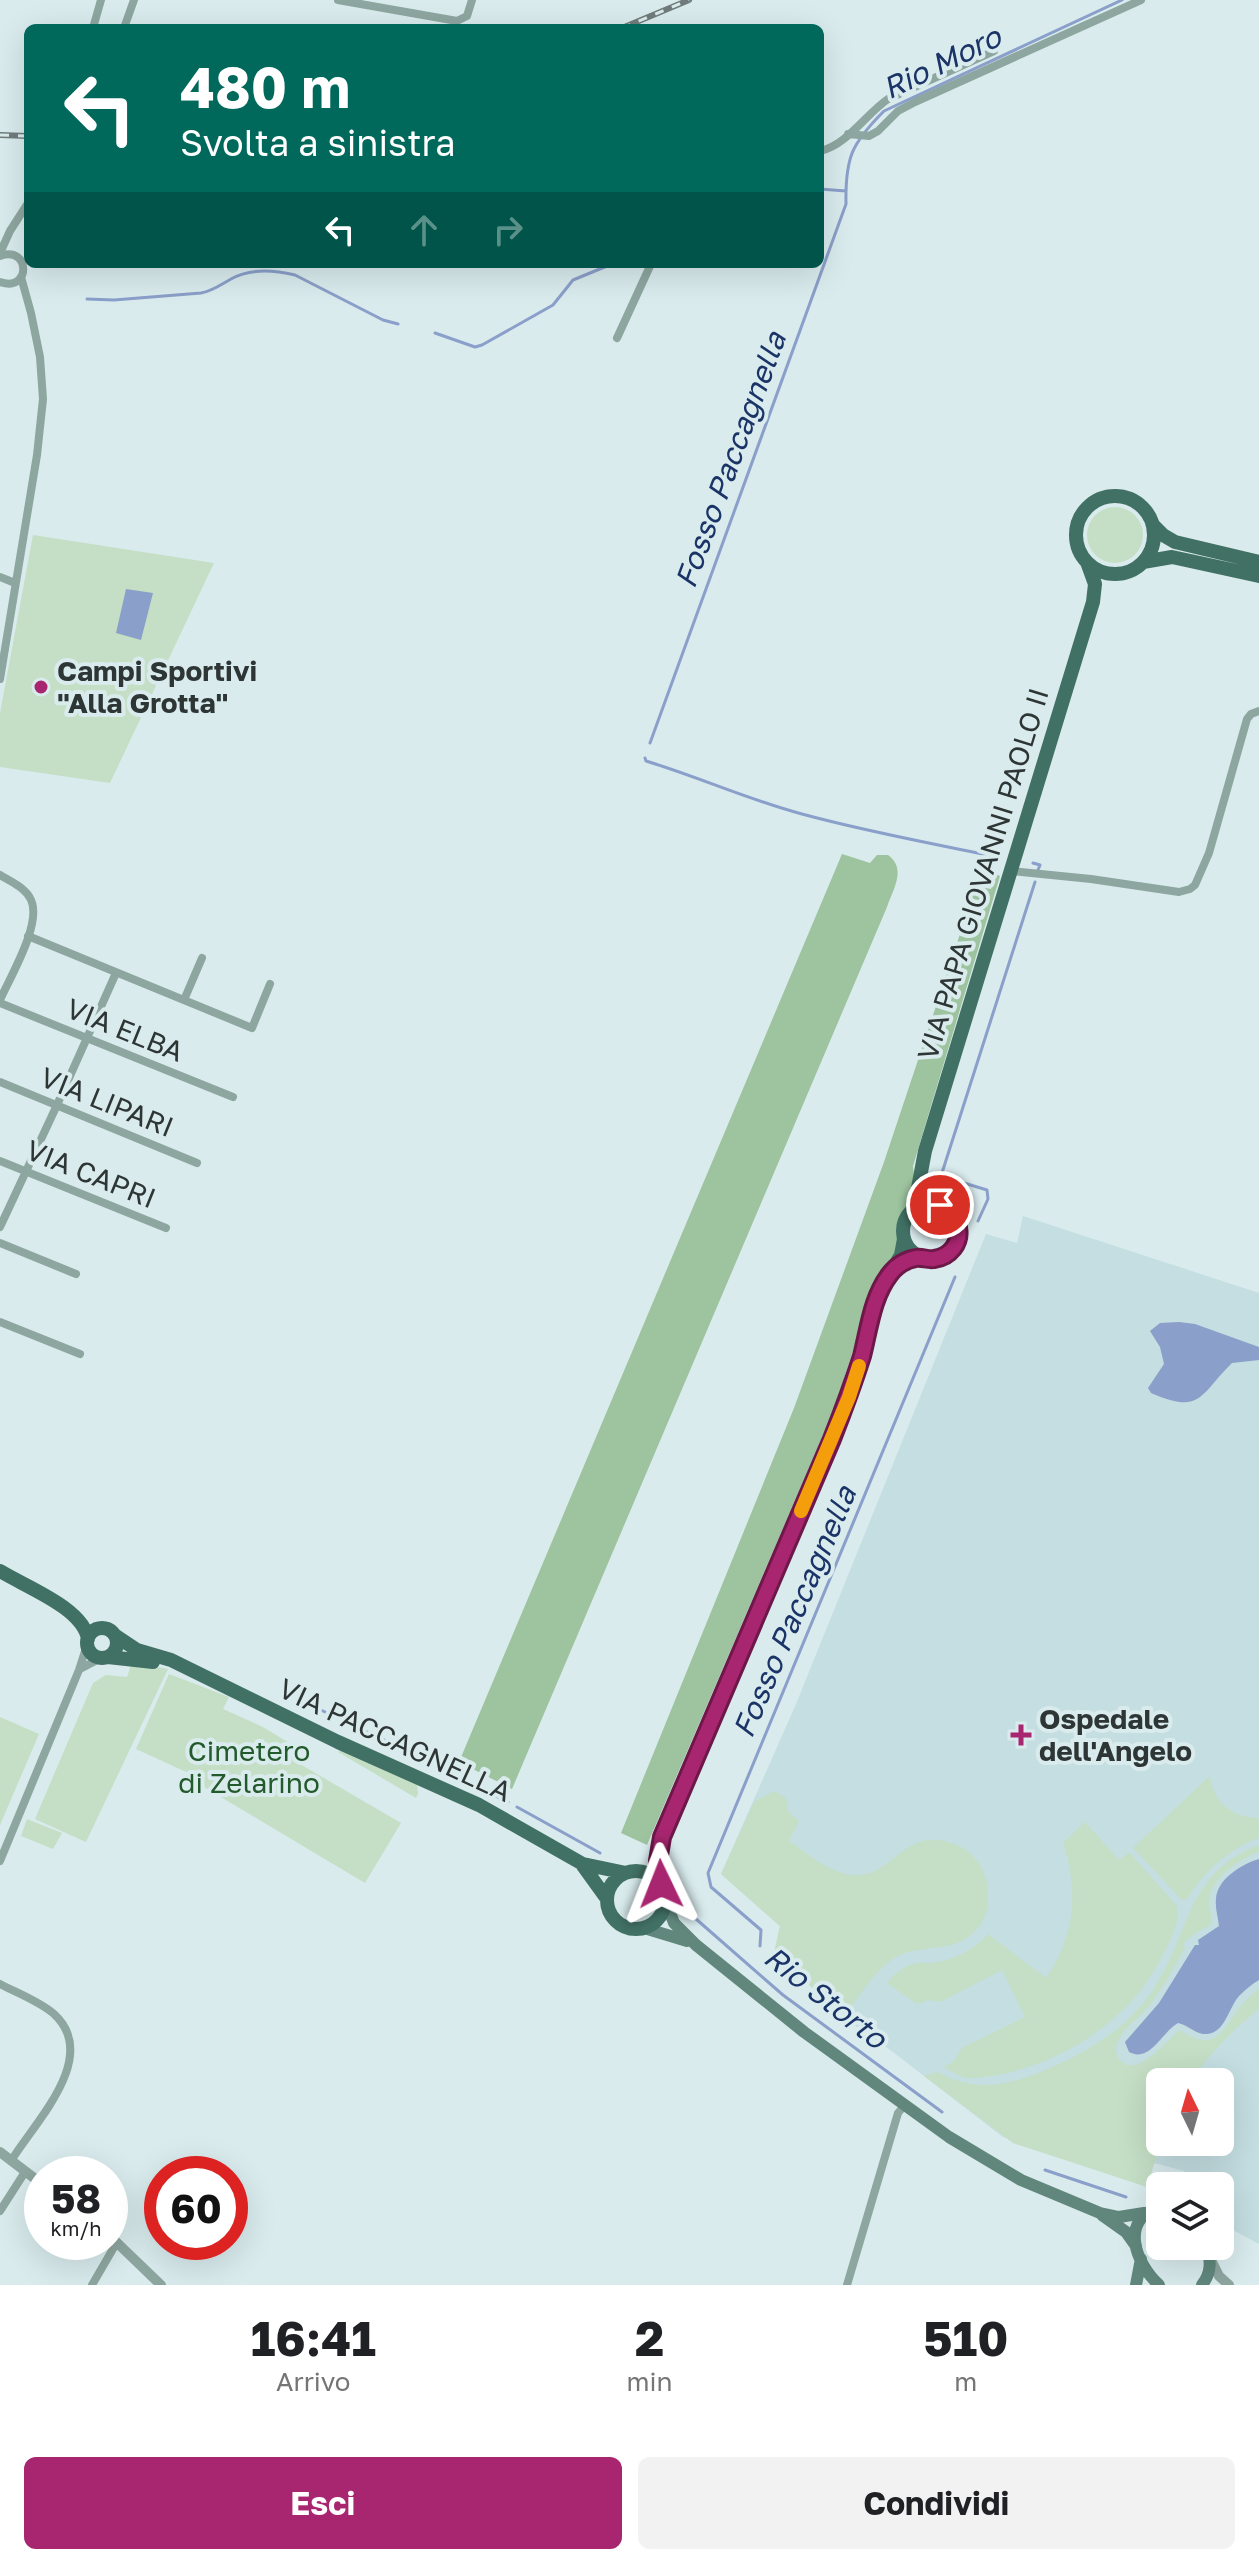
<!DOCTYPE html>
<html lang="it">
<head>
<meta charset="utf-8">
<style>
	:root { --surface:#fff; --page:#f2f2f2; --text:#202124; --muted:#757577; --accent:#a82570 }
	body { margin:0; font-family:"Golos Text",sans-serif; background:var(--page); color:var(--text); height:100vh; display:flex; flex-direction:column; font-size:30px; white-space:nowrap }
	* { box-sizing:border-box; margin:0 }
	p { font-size:26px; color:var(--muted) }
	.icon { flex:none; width:44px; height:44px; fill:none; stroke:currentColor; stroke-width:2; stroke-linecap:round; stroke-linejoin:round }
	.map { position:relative; height:2285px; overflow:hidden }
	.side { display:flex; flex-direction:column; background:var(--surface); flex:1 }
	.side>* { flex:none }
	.banner { position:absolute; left:24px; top:24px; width:800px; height:244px; border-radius:12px; box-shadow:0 8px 32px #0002; background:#00695c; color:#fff; overflow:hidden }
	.needle { width:52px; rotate:355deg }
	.fabs { position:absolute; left:1146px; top:2068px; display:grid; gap:16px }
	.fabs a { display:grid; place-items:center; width:88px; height:88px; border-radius:12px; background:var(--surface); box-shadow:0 8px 32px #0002; font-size:40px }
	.speed { position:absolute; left:24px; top:2156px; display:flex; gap:16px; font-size:40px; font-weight:700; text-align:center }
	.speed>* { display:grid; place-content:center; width:104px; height:104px; border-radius:50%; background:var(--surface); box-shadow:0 8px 32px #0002; line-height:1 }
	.speed small { font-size:20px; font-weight:400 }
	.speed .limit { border:12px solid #d22; background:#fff; color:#111 }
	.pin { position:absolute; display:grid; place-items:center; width:68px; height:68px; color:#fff; margin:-34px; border:4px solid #fff; border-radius:50%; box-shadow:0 2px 8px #0007 }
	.me { position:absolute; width:88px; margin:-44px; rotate:358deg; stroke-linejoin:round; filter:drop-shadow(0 0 6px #0008) }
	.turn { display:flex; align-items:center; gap:28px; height:168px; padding:0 24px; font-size:36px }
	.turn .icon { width:104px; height:104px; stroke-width:2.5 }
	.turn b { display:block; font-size:56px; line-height:68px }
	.lanes { display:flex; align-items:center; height:76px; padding:0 24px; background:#0003; justify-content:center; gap:40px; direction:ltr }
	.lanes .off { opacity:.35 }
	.eta { display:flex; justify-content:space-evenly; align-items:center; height:136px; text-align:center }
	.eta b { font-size:48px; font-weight:700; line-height:56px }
	.button { display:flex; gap:16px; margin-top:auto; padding:16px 24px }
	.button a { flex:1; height:92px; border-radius:12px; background:var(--accent); color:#fff; font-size:32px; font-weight:700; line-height:92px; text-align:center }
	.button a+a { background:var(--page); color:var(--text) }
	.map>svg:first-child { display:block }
	.built { fill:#c4dee1; fill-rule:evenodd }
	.green { fill:#c4dfc5 }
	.forest { fill:#9dc39f }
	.water { fill:#8a9fc9 }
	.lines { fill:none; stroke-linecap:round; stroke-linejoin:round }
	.stream { stroke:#8a9fc9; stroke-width:3 }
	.minor { stroke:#8da69f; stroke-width:8 }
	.tertiary { stroke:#8da69f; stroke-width:10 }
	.secondary { stroke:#61877c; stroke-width:12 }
	.primary { stroke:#417064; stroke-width:14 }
	.rail-casing { stroke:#707b7c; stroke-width:6 }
	.rail { stroke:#d9ebed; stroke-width:3; stroke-dasharray:9; stroke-linecap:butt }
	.route-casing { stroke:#6d1849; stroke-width:20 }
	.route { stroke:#a82570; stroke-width:14 }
	.slow { stroke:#f59e0b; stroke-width:14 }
	.poi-dot { fill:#a82570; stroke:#d9ebed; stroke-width:3 }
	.labels { text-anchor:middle; stroke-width:8; stroke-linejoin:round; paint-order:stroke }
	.poi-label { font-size:28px; font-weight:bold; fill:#2e3535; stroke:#d9ebed; text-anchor:start }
	.street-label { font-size:28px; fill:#2e3535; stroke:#d9ebed }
	.park-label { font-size:28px; fill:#235a2b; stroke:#d9ebed }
	.water-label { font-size:30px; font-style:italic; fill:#1b3468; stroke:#d9ebed }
</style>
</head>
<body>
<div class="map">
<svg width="1259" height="2285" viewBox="0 0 1259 2285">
	<rect width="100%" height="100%" fill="#d9ebed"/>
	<path class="built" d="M1023,1216L1259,1293V2244L1220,2223V2186H1187L1184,2171L1154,2163L1147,2187L1003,2137L893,2052L848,2021L842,2010L773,1958L780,1926L721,1874L796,1704L986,1234L1017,1243ZM1160,2082H1220V2142H1160Z"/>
	<path class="green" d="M1087 535a28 28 0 1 1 56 0a28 28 0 1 1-56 0Z
		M33,535L214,563L110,783L0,767V713Z
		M132,1662L168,1669L86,1842L35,1819L93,1683L106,1675L127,1677Z
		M169,1674L229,1697L223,1709L263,1727L299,1749L293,1760L401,1823L365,1883L194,1781L195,1776L136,1749Z
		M0,1717L39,1734L0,1825Z
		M341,1750L417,1784L418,1794L416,1798L338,1752Z
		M1210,1776C1213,1803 1233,1818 1259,1818V1838C1227,1850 1206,1870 1187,1899L1182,1900L1133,1848Z
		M774,1791L786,1798L788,1811L799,1821L789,1841C808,1854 829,1873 853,1875C895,1879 903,1821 959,1846C974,1853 984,1867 987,1884C990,1898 988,1913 980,1925C958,1956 924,1942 896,1957C874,1970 859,1997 844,2017L842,2010L773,1958L780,1926L721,1874L754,1802Z
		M27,1819L62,1833L53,1849L21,1836Z
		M1085,1822L1119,1860L1129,1852L1177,1906C1180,1921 1171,1940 1164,1953C1154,1971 1144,1988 1130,2003C1094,2041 1041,2069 990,2076C982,2077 973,2079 966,2078C958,2076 951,2071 944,2067L954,2061L962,2048L1025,2017L1002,1970L940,2002L929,2000L917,2004L887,1983C894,1975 902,1967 913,1964C919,1962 925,1963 932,1963C952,1961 975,1949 988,1934L1046,1978C1075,1936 1079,1891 1063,1843Z
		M1259,1845V1852C1239,1860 1212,1876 1209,1900C1208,1909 1213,1916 1212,1924C1200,1930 1191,1935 1183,1944L1185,1948C1174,1967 1163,1989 1148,2007C1139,2018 1126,2026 1119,2039C1116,2045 1115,2052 1118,2057C1133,2083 1168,2040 1179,2030C1186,2033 1194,2040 1203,2040C1223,2041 1229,2019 1240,2007C1246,2000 1252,1994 1259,1989V2009C1232,2030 1209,2054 1190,2082H1160L1161,2142L1147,2187L1013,2143L924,2076L938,2072C971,2091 1003,2087 1038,2073C1083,2055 1122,2033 1151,1993C1191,1936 1183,1874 1259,1845Z"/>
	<path class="forest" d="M842,854L870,863L877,855H888C907,869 893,889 887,907L512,1789L459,1762Z
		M996,874L1000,876L913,1166L915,1185L910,1205L901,1222L900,1240L895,1255L880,1275L870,1297L835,1407L647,1845L621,1833L794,1408L884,1162L976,886L991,889Z"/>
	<path class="water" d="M126,589L153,593L141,640L116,633Z
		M1179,1322L1195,1324L1259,1347V1360L1232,1363C1199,1395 1202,1415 1151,1393L1148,1388L1164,1364L1160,1347L1150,1331L1160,1323Z
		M1259,1859V1980C1252,1984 1245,1990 1239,1996C1229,2007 1225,2033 1207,2034C1196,2035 1188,2025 1178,2023C1161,2033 1150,2063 1129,2052L1125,2042L1159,2003L1195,1945H1199L1198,1940L1219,1926C1218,1917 1215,1908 1216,1899C1217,1879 1242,1864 1259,1859Z"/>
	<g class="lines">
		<path class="stream" d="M820,189L846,191
			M87,299L114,300L201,293C213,291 220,285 231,279C250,268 274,270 295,275L383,320L398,324
			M435,333L475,347L482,345L553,305L573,280L612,264
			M650,743L846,204C845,157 852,143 884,111L1122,0
			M645,758L646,761C699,777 749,800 802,814C864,831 929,843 993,856
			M1033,863L1040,865L1038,870
			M978,1221L988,1199L987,1190L941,1176L1035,882
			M302,1701L369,1733
			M378,1737L508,1802
			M517,1807L600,1853
			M688,1912L783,1995L942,2112
			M760,1946L761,1930L711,1887L708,1873L955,1277
			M1045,2170L1126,2197"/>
		<path class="minor" d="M338,0L457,21L467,16L472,0
			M93,28L101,0
			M124,28L134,0
			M848,134L869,136L878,131L898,111L915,102L1141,0
			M820,151C847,145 866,114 888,99L994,51
			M0,253L10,231L28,203
			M0,256C31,245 31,293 0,282
			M617,338L651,264
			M0,577L15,583
			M0,679L37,455L43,399L40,357L31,313L21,277
			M1011,871L1091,879L1179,892L1190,889L1195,885L1209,853L1247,719L1251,714L1259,711
			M0,875C10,881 24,887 30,898C44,921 10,977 0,1000
			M28,936L252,1028L270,984
			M184,1000L202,958
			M0,1003L233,1097
			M0,1082L197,1163
			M0,1161L166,1228
			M0,1227L57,1105L116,973
			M0,1243L76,1274
			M0,1322L80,1354
			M80,1669L101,1658
			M0,1861L79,1670L87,1645
			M0,1984C17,1993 39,2001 54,2014C101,2057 34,2123 11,2161
			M0,2211L25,2172
			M92,2285L117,2242
			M847,2285L898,2113L904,2106"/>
		<path class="tertiary" d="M0,2152L42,2184
			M110,2236L161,2285
			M1211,2260L1219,2276L1229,2285"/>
		<path class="secondary" d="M665,1899L674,1923L696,1945L804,2032L949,2137L1021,2180L1100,2213L1119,2217L1144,2213
			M644,1928L687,1941
			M1102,2215L1126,2232L1136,2246
			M1136,2285L1141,2259
			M1159,2285C1135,2263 1119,2219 1160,2207
			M1202,2285C1212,2272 1211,2260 1206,2246"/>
		<path class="primary" d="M1076 535a39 39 0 1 1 78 0a39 39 0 1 1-78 0Z
			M1153,525L1163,535L1175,542L1259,562
			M1143,562L1172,557L1259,576
			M903 1231a28 28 0 1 1 56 0a28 28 0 1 1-56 0Z
			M914,1209L925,1151L1093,602L1095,584L1087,562
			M0,1571C26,1587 83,1608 88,1639
			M87 1643a15 15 0 1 1 30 0a15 15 0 1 1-30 0Z
			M116,1636L137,1650L171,1660L338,1742L479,1805L581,1863L607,1899
			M108,1657L153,1662
			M583,1864L626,1873
			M607 1900a29 29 0 1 1 58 0a29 29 0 1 1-58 0Z
			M661,1884L658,1861L662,1837L832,1439L849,1397L878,1295L901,1255L904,1239"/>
		<g class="rail-casing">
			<path id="rail" d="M622,28L689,0
				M0,135L28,136"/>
		</g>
		<use href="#rail" class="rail"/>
	</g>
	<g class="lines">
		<g class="route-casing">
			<path id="route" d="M661,1884L658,1861L662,1837L832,1439C843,1411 853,1384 862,1356C869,1329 872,1297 890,1274C896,1266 905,1260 916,1258C922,1257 928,1260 934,1259C950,1257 961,1243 958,1228C957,1216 950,1210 940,1205"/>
		</g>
		<use href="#route" class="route"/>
		<path class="slow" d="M801,1511L849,1397L859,1366"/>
	</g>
	<g class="poi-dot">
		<circle cx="41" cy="687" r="8"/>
		<path d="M1017 1723h8v8h8v8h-8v8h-8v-8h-8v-8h8z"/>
	</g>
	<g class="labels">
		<g class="poi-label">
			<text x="57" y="681">Campi Sportivi<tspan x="57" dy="32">"Alla Grotta"</tspan></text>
			<text x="1039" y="1729">Ospedale<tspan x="1039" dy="32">dell'Angelo</tspan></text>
		</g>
		<g class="street-label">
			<text transform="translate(983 874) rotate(-73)" y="10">VIA PAPA GIOVANNI PAOLO II</text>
			<text transform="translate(125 1030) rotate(22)" y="10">VIA ELBA</text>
			<text transform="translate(107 1102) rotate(22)" y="10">VIA LIPARI</text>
			<text transform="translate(91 1174) rotate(22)" y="10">VIA CAPRI</text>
			<text transform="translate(395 1740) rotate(25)" y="10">VIA PACCAGNELLA</text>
		</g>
		<g class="park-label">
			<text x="249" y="1761">Cimetero<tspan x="249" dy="32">di Zelarino</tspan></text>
		</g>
		<g class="water-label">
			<text transform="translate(942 63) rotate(-26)" y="10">Rio Moro</text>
			<text transform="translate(731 460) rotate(-70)" y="10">Fosso Paccagnella</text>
			<text transform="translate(795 1612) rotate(-67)" y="10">Fosso Paccagnella</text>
			<text transform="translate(825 1998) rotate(38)" y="10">Rio Storto</text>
		</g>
	</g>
</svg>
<div class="fabs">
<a><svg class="needle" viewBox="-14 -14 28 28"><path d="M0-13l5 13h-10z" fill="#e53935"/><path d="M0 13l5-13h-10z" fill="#757577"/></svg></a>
<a><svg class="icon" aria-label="layers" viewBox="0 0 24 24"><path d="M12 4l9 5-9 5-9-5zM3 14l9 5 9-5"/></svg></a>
</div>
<div class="speed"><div>58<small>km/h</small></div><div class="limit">60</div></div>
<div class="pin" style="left:940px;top:1205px;background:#d93025"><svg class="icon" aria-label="arrive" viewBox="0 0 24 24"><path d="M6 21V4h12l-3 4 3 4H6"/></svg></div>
<svg class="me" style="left:661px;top:1884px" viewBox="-20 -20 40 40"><path d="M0-17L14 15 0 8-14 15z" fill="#a82570" stroke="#fff" stroke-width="4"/></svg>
<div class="banner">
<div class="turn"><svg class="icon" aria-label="left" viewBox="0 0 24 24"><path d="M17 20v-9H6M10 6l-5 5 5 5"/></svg><div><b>480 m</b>Svolta a sinistra</div></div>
<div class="lanes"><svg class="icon" aria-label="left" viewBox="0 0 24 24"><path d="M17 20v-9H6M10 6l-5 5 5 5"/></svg><svg class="icon off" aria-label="ahead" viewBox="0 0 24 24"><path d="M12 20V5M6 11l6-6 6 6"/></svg><svg class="icon off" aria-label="right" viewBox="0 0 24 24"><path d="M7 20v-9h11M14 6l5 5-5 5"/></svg></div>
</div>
</div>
<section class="side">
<div class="eta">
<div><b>16:41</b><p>Arrivo</p></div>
<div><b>2</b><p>min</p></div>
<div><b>510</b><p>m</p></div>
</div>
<div class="button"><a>Esci</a><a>Condividi</a></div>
</section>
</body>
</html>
